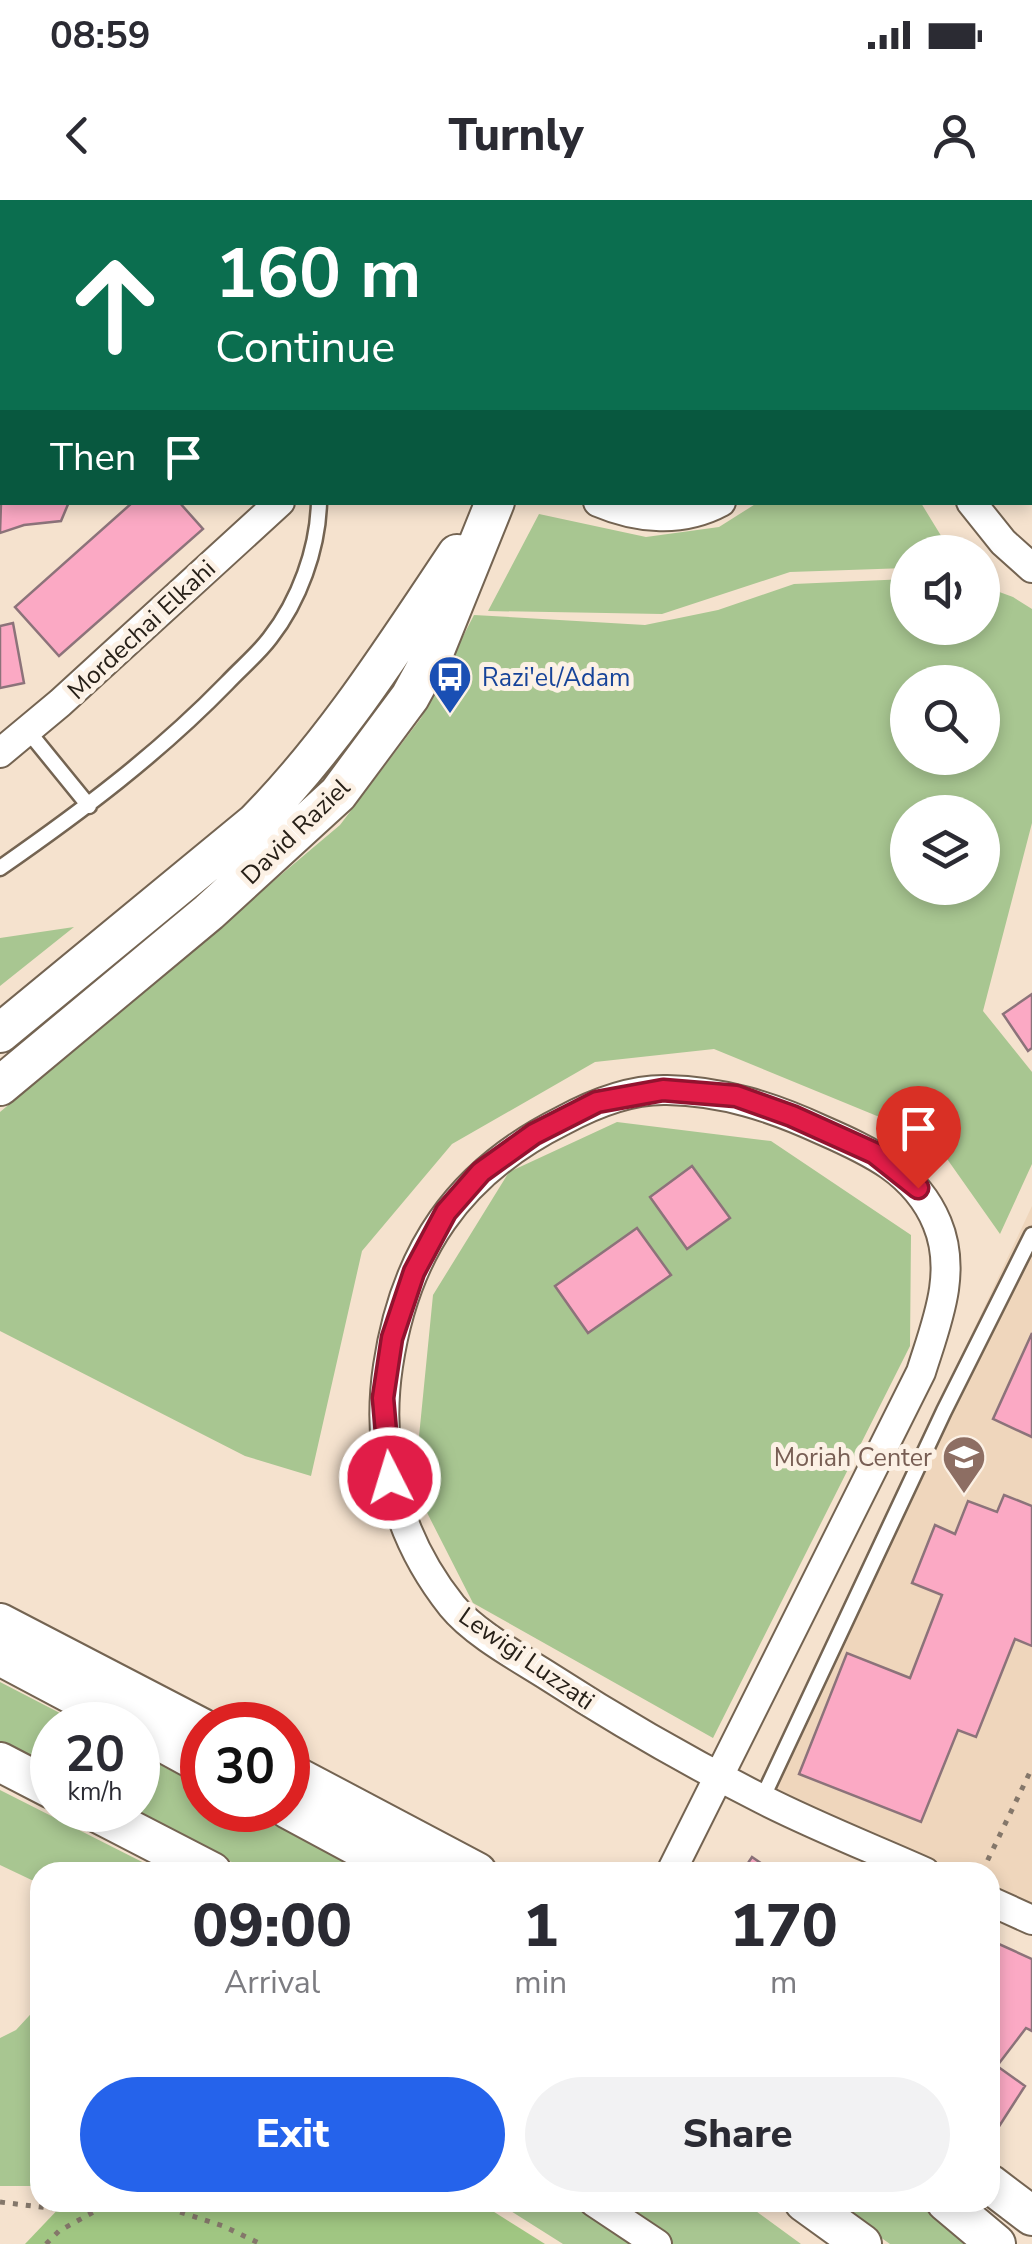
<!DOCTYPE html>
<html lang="en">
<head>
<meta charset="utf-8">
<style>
	:root { --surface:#fff; --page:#f2f2f3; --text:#2b2b33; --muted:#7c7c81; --accent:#2563eb }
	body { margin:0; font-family:"Nunito Sans",sans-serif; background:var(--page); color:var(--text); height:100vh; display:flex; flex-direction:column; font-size:38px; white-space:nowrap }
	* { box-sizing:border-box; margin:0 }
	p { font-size:32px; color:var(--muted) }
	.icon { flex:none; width:55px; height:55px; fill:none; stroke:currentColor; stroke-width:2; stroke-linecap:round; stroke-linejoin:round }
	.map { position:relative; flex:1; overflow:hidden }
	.drawer { position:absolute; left:30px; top:1662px; width:970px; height:350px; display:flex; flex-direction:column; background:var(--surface); border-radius:30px; box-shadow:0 5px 15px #0003 }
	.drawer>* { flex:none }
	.hud { position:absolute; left:0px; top:0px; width:1032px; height:305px; box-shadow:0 5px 15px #0003; background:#0b6e4f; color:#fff; overflow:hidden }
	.buttons { position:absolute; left:890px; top:335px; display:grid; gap:20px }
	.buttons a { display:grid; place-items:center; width:110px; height:110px; border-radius:50%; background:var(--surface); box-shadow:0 5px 15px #0003; font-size:50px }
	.speed { position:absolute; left:30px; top:1502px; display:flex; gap:20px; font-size:50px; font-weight:700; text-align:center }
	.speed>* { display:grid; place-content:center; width:130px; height:130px; border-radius:50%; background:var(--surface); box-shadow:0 5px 15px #0003; line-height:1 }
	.speed small { font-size:25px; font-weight:400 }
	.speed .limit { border:15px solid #d22; background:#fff; color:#111 }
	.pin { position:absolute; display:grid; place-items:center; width:85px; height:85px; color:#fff; margin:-102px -42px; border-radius:50% 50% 50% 0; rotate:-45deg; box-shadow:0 0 10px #0007 }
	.pin .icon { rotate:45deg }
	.me { position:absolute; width:110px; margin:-55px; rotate:355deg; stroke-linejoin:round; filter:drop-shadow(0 0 8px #0008) }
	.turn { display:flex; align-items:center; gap:35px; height:210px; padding:0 50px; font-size:45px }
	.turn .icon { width:130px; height:130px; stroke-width:2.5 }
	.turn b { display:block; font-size:70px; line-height:85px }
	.then { display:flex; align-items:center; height:95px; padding:0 50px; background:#0003; gap:20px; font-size:38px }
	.eta { display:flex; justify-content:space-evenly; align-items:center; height:170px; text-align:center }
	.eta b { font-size:60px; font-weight:800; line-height:70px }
	.action { display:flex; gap:20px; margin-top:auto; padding:20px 50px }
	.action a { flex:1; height:115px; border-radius:60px; background:var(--accent); color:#fff; font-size:40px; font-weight:800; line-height:115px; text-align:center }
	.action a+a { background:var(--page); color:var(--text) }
	.status { display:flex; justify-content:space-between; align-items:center; height:70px; padding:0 50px; background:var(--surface); direction:ltr }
	.status svg { height:28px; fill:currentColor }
	header { display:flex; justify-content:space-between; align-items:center; height:130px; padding:0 50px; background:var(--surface); font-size:45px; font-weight:800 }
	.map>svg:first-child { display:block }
	.built { fill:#efd6bc }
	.green { fill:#a8c691; fill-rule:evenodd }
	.forest { fill:#a0c682 }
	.building { fill:#fba9c4; stroke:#8c737a; stroke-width:2.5 }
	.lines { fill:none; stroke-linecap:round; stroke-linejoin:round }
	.lane-casing { stroke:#746452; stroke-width:19 }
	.street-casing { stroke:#746452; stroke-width:32 }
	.secondary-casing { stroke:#746452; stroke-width:42 }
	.path { stroke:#84776a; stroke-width:5; stroke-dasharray:5 8; stroke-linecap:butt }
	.lane { stroke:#fff; stroke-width:14 }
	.street { stroke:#fff; stroke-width:28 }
	.secondary { stroke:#fff; stroke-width:38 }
	.route-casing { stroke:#92132f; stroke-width:25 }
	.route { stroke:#e11d48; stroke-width:18 }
	.labels { text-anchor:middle; stroke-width:10; stroke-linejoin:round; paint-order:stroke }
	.street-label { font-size:25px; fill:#272018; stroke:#fcf1e5 }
	.transit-label { font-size:25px; fill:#164399; stroke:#fcf1e5; text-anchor:start }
	.education-label { font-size:25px; fill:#785e54; stroke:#fcf1e5; text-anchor:end }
</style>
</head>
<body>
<div class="status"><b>08:59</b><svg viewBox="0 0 49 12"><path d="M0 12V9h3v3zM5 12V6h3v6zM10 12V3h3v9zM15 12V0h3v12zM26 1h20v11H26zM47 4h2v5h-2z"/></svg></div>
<header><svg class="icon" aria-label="back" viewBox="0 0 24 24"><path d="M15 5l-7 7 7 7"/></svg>Turnly<svg class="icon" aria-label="person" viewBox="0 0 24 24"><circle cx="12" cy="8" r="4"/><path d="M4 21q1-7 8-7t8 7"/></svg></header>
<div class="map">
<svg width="1032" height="2044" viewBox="0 0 1032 2044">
	<rect width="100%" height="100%" fill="#f5e2ce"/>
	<path class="built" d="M1032,1006V1707L990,1688V1672H956L759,1584Z"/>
	<path class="green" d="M757,303H921L951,352H908L907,368L790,372L662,414L488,411L539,314L646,337L719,327Z
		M907,379L908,428H982L983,386L1013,397L1032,409V623L983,811L1032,872V964L1000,1034L933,939L714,849L595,862L452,944L362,1051L311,1276L245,1256L0,1131V912L340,625L421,518L474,415L645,425L718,410L794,384ZM908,482H982V558H908ZM908,612H982V688H908Z
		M74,727L0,786V738Z
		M617,922L771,941L911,1035L910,1146L713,1538L473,1403L414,1287L433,1095L509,972Z
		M0,1482L83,1525H52V1569L0,1542Z
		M138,1553L202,1587V1610H247L367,1672H251L131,1610H138Z
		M0,1590L162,1672H40V1684L0,1665Z
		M40,1804V1986H0V1838L16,1830Z
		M498,2003H745L801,2044H563Z
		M832,2003H921L971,2044H890Z"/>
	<path class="forest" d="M64,2003H480L545,2044H25Z"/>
	<path class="building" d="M159,0H338V2H156Z
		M762,0H924L926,2H765Z
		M2,84V189H0Z
		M2,274V302H69L61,321L24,325L0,333Z
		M133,302H179L203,329L59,456L15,407Z
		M13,423L24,483L0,488V426Z
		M1032,794V848L1028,851L1003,814Z
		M692,966L730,1018L687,1049L650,997Z
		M637,1028L671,1075L588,1133L555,1086Z
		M1032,1133V1237L993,1219Z
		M1004,1295L1032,1306V1446L1015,1439L976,1537L958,1530L921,1622L799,1574L847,1453L910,1478L942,1395L912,1383L935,1325L955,1334L968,1301L997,1312Z
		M752,1657L774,1672H742Z
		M990,1740L1032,1759V1831L1026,1828L997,1866L1025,1886L998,1928L990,1923Z"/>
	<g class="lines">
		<g class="lane-casing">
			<path id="lane" d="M496,2L498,0
				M28,531L89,606
				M0,668C82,611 158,554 227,483C241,468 258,454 270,438C299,401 318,349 319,302
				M762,1599L944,1211L1032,1035"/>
		</g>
		<g class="street-casing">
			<path id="street" d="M91,2L94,0
				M965,2L966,0
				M0,59L2,58
				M1030,61L1032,60
				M598,302C638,319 682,323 721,302
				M971,302L1003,342L1032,368
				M0,553L60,503L280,302
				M671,1672L921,1172C936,1124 958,1073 937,1023C916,972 870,951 822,930C772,907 723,891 667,890C630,889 593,904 562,921C458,973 405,1052 388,1166C375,1253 397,1337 452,1406C474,1433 518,1457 548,1476C616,1520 689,1562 762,1599C815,1626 871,1648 925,1672
				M990,1701L1032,1720
				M594,2002L657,2044"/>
		</g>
		<g class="secondary-casing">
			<path id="secondary" d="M610,2L611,0
				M0,833L255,623C334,543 394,448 457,354
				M0,886L209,712L338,594L410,497L434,453L495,302
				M0,1423L202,1528
				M0,1456L130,1525
				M138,1529L202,1564
				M0,1562L52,1589
				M288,1572L477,1672
				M288,1609L405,1672
				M92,1610L212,1672
				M990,1984L1032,2016
				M804,2002L862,2044
				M946,2002L996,2044"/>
		</g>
		<path class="path" d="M372,2L375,0
			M0,233H2
			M982,1672L1032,1568
			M0,2002L57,2009L155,2004L223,2026L261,2044
			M46,2044L59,2031L97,2010"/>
		<use href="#lane" class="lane"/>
		<use href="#street" class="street"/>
		<use href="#secondary" class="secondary"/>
	</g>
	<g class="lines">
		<g class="route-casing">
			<path id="route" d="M390,1278L383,1198L392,1138L414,1072L446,1012L481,972L534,934L597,902L663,890L736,896L792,916L874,953L918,988"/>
		</g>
		<use href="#route" class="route"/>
	</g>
	<defs>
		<g id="bus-pin" transform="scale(2.25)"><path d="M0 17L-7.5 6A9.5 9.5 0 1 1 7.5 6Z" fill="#1a4fb4" stroke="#fcf1e5"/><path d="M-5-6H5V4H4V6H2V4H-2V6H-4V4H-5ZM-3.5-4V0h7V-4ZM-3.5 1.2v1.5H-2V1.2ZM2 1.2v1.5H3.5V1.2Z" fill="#fff"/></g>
		<g id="school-pin" transform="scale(2.25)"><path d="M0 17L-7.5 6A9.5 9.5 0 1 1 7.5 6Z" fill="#8d6e63" stroke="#fcf1e5"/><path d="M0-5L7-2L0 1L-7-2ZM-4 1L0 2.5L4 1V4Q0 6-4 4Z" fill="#fff"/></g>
	</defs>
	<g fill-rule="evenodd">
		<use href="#bus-pin" x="450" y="477"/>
		<use href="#school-pin" x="964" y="1257"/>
	</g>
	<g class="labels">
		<g class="street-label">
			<text transform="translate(141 429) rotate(-43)" y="9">Mordechai Elkahi</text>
			<text transform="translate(295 631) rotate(-44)" y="9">David Raziel</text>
			<text transform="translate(527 1458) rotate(35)" y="9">Lewigi Luzzati</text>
		</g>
		<g class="transit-label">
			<text x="482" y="486">Razi'el/Adam</text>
		</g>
		<g class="education-label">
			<text x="932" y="1266">Moriah Center</text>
		</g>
	</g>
</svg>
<div class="buttons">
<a><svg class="icon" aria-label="sound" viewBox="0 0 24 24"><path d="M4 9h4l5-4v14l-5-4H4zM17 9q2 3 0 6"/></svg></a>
<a><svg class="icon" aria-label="search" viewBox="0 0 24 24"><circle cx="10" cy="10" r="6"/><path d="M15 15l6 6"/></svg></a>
<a><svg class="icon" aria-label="layers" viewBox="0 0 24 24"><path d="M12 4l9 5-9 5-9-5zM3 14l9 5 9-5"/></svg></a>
</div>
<div class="speed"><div>20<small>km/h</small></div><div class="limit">30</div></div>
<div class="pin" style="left:918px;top:988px;background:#d93025"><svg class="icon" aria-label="arrive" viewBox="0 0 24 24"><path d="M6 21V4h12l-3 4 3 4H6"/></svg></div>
<svg class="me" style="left:390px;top:1278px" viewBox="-20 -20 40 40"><circle r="17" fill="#e11d48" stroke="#fff" stroke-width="3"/><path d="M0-11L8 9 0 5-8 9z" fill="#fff"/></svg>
<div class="hud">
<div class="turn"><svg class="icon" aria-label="ahead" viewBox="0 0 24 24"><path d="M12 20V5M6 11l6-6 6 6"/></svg><div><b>160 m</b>Continue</div></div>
<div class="then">Then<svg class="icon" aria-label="arrive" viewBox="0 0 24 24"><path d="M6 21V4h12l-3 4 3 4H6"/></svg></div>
</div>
<section class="drawer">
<div class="eta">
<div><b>09:00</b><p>Arrival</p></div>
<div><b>1</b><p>min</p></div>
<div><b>170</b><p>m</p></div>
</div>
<div class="action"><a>Exit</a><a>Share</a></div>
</section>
</div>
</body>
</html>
